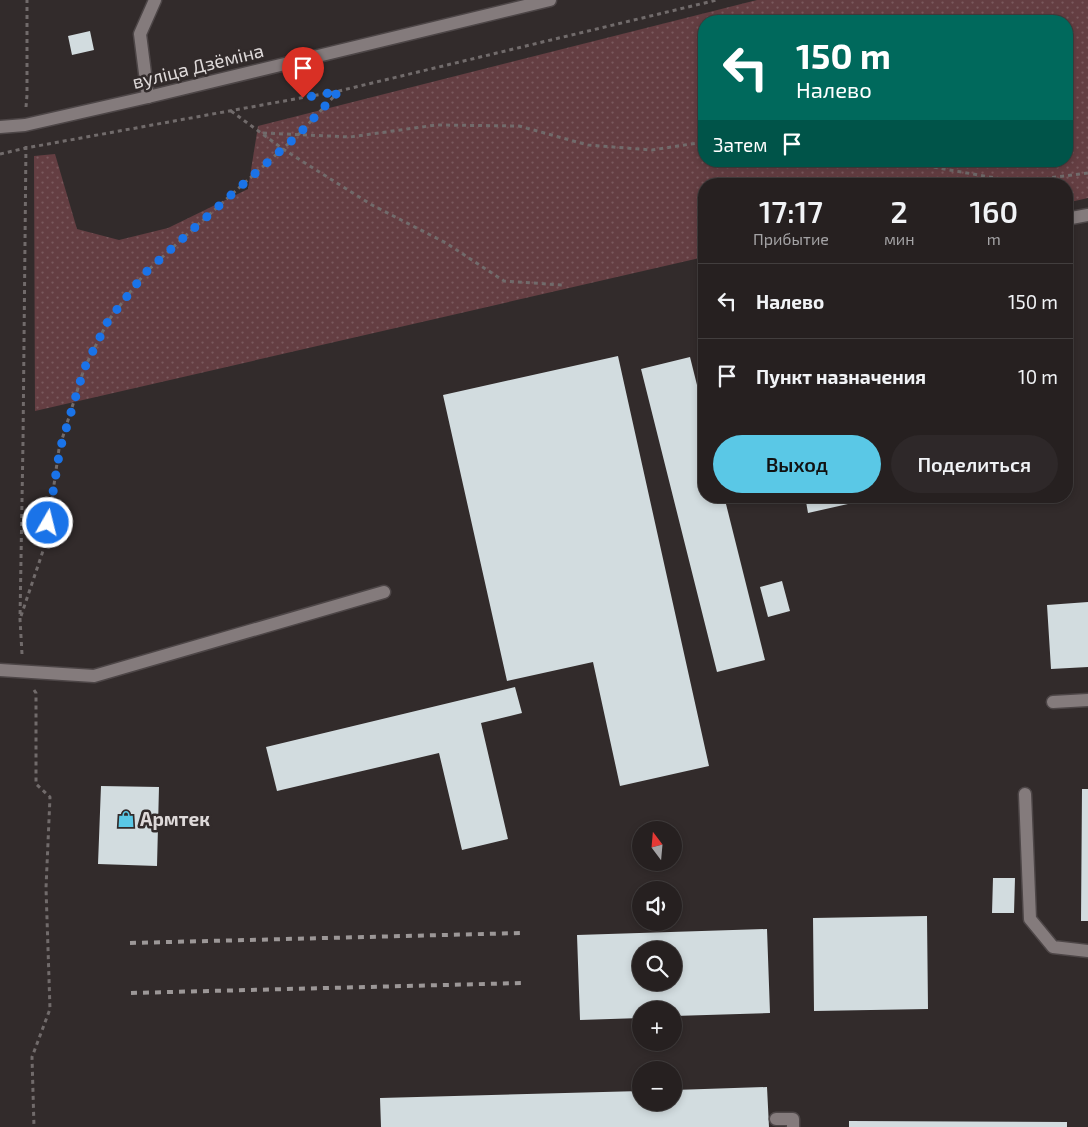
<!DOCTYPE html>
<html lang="ru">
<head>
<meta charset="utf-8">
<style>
	:root { --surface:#262020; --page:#2e2829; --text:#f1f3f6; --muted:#a4a3a5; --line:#423e3e; --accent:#5ac8e6 }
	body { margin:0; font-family:"Exo 2",sans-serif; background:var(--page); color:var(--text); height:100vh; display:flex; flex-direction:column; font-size:19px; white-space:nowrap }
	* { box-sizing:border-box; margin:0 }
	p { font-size:16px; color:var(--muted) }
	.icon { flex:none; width:28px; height:28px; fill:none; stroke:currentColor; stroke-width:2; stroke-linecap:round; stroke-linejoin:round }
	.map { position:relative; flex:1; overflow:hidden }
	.details { position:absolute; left:698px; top:178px; width:375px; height:325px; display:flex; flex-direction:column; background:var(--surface); border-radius:20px; box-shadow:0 2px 8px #0003,0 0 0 1px var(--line) }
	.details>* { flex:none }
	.guide { position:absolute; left:698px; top:15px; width:375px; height:152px; border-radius:20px; box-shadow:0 2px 8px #0003,0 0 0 1px var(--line); background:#00695c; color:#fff; overflow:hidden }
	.needle { width:32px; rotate:344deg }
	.fabs { position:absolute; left:632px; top:821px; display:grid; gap:10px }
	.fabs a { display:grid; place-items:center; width:50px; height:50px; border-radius:50%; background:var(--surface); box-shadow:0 2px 8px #0003,0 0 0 1px var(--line); font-size:25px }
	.pin { position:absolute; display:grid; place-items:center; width:42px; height:42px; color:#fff; margin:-51px -21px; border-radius:50% 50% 50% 0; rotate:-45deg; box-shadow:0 0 5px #0007 }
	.pin .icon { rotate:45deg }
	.me { position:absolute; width:55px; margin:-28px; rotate:8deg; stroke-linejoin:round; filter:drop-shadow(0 0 4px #0008) }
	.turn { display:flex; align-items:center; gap:18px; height:105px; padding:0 15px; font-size:22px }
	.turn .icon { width:65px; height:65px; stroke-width:2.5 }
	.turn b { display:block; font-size:35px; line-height:42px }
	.then { display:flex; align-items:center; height:48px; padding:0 15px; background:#0003; gap:10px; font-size:19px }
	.eta { display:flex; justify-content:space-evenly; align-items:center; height:85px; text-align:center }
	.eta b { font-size:30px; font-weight:600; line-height:35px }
	.button { display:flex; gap:10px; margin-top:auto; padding:10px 15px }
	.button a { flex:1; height:58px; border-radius:30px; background:var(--accent); color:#111; font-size:20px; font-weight:600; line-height:58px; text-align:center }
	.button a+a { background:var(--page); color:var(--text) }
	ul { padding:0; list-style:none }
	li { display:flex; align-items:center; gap:15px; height:75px; padding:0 15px; border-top:1px solid var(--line) }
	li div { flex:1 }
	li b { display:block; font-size:19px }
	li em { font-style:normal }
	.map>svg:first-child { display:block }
	.grass { fill:url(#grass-dots); fill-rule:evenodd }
	.building { fill:#d2dcdf; fill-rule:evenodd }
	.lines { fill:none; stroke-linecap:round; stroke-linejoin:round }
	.lane-casing { stroke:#4d4647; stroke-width:15 }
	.secondary-casing { stroke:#4d4647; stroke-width:15 }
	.path { stroke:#716b6b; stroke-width:3; stroke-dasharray:4 4; stroke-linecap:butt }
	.lane { stroke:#847b7c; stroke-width:12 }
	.secondary { stroke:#847b7c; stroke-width:12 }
	.rail { stroke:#9c9797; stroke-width:4; stroke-dasharray:6 6; stroke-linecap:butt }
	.route { stroke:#1a73e8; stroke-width:9; stroke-dasharray:0 16.2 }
	.labels { text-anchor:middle; stroke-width:5; stroke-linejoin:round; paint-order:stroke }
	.street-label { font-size:19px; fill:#ded9d9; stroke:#322b2b }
	.poi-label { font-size:19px; font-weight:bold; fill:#ded9d9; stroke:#322b2b; text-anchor:start }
</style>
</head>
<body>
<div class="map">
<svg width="1088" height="1127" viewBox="0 0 1088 1127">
	<defs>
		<pattern id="grass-dots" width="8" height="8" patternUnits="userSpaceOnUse" patternTransform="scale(1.25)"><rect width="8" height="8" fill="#643e42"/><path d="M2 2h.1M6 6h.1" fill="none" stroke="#7a595d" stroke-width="1.8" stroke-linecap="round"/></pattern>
	</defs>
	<rect width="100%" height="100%" fill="#322b2b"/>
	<path class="grass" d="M757,0H1088V198L1066,203V184H704V257L35,411L34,156L55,154L77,229L119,240L168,228L248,189L258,126ZM704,21H1066V161H704Z"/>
	<path class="building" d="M90,31L94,50L72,55L68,36Z
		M618,356L709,766L620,786L593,662L507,681L443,395Z
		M690,357L704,413V496H724L765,660L717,672L641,369Z
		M805,496H879V497L808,513Z
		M782,581L790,611L768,617L760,587Z
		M1088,602V667L1051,669L1047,605Z
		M515,687L522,713L481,723L508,839L462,850L439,753L277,791L266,747Z
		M101,786L159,787L157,866L98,864Z
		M1082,789H1088V921H1081Z
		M993,878H1015L1014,913H992Z
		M927,916L928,1009L814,1011L813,918Z
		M767,929L770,1013L674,1016V1010H641V1018L580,1020L577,935ZM641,950H674V982H641Z
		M767,1087L769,1127H381L380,1098L641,1091V1102H674V1090Z
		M849,1121L1067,1122V1127H849Z"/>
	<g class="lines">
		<g class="lane-casing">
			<path id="lane" d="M148,97L140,34L155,0
				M1066,219L1088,215
				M0,670L94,676L384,592
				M1053,702L1088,700
				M1025,794L1030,919L1053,947L1088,951
				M776,1119H793V1127"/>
		</g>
		<g class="secondary-casing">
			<path id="secondary" d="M0,127L25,125L148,97L550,0"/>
		</g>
		<path class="path" d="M26,107L27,95V0
			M231,111L283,149L305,163L372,205L446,243L504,281L562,285
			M263,133L350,137L436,125L519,126L588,145L652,150L704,142
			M0,154L26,148L339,91L717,0
			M919,161L933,167L1018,182L1088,173
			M21,616L46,542L59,449L84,369L108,321L145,273L192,230L298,135L339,91
			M22,654L20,619L23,442L26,143
			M34,690L36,693V784L50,797L46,888L50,1009L32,1057L34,1127"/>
		<use href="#lane" class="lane"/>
		<use href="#secondary" class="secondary"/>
		<path class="rail" d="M130,943L522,933
			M131,993L523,983"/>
	</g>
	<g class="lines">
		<path class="route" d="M48,523L60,449L84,369L108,321L145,273L192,230L298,135L339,91L303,98"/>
	</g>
	<defs>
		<g id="shop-bare" transform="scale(1.35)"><path d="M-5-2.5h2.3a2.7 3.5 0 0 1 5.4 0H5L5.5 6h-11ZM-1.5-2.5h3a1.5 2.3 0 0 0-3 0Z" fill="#5ac8e6" stroke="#322b2b" stroke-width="2.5" paint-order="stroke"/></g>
	</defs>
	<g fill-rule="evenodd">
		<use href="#shop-bare" x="126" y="819"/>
	</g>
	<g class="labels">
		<g class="street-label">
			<text transform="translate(198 66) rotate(-14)" y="7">вуліца Дзёміна</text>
		</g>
		<g class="poi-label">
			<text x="140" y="826">Армтек</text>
		</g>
	</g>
</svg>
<div class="fabs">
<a><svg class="needle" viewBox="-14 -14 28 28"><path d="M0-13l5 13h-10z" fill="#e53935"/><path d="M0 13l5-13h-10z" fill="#a4a3a5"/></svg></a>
<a><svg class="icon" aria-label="sound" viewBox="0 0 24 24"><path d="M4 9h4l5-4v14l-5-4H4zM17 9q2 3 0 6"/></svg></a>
<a><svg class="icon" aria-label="search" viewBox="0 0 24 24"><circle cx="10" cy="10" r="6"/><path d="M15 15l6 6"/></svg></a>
<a>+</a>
<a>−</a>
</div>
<div class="pin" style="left:303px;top:98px;background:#d93025"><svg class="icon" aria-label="arrive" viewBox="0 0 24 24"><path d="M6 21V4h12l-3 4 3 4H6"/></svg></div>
<svg class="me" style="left:48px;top:523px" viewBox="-20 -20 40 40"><circle r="17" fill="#1a73e8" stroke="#fff" stroke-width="3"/><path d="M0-11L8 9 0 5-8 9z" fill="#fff"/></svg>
<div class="guide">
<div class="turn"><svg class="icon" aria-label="left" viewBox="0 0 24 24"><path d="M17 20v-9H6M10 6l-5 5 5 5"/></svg><div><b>150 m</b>Налево</div></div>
<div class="then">Затем<svg class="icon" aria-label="arrive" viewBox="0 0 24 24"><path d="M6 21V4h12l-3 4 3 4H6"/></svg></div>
</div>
<section class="details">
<div class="eta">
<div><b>17:17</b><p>Прибытие</p></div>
<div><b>2</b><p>мин</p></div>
<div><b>160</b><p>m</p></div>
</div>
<ul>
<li><svg class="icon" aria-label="left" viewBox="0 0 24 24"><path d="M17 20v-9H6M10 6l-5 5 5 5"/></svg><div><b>Налево</b></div><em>150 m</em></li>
<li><svg class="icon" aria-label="arrive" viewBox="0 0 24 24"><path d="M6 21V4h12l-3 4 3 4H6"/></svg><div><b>Пункт назначения</b></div><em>10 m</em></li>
</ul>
<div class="button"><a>Выход</a><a>Поделиться</a></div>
</section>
</div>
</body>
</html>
